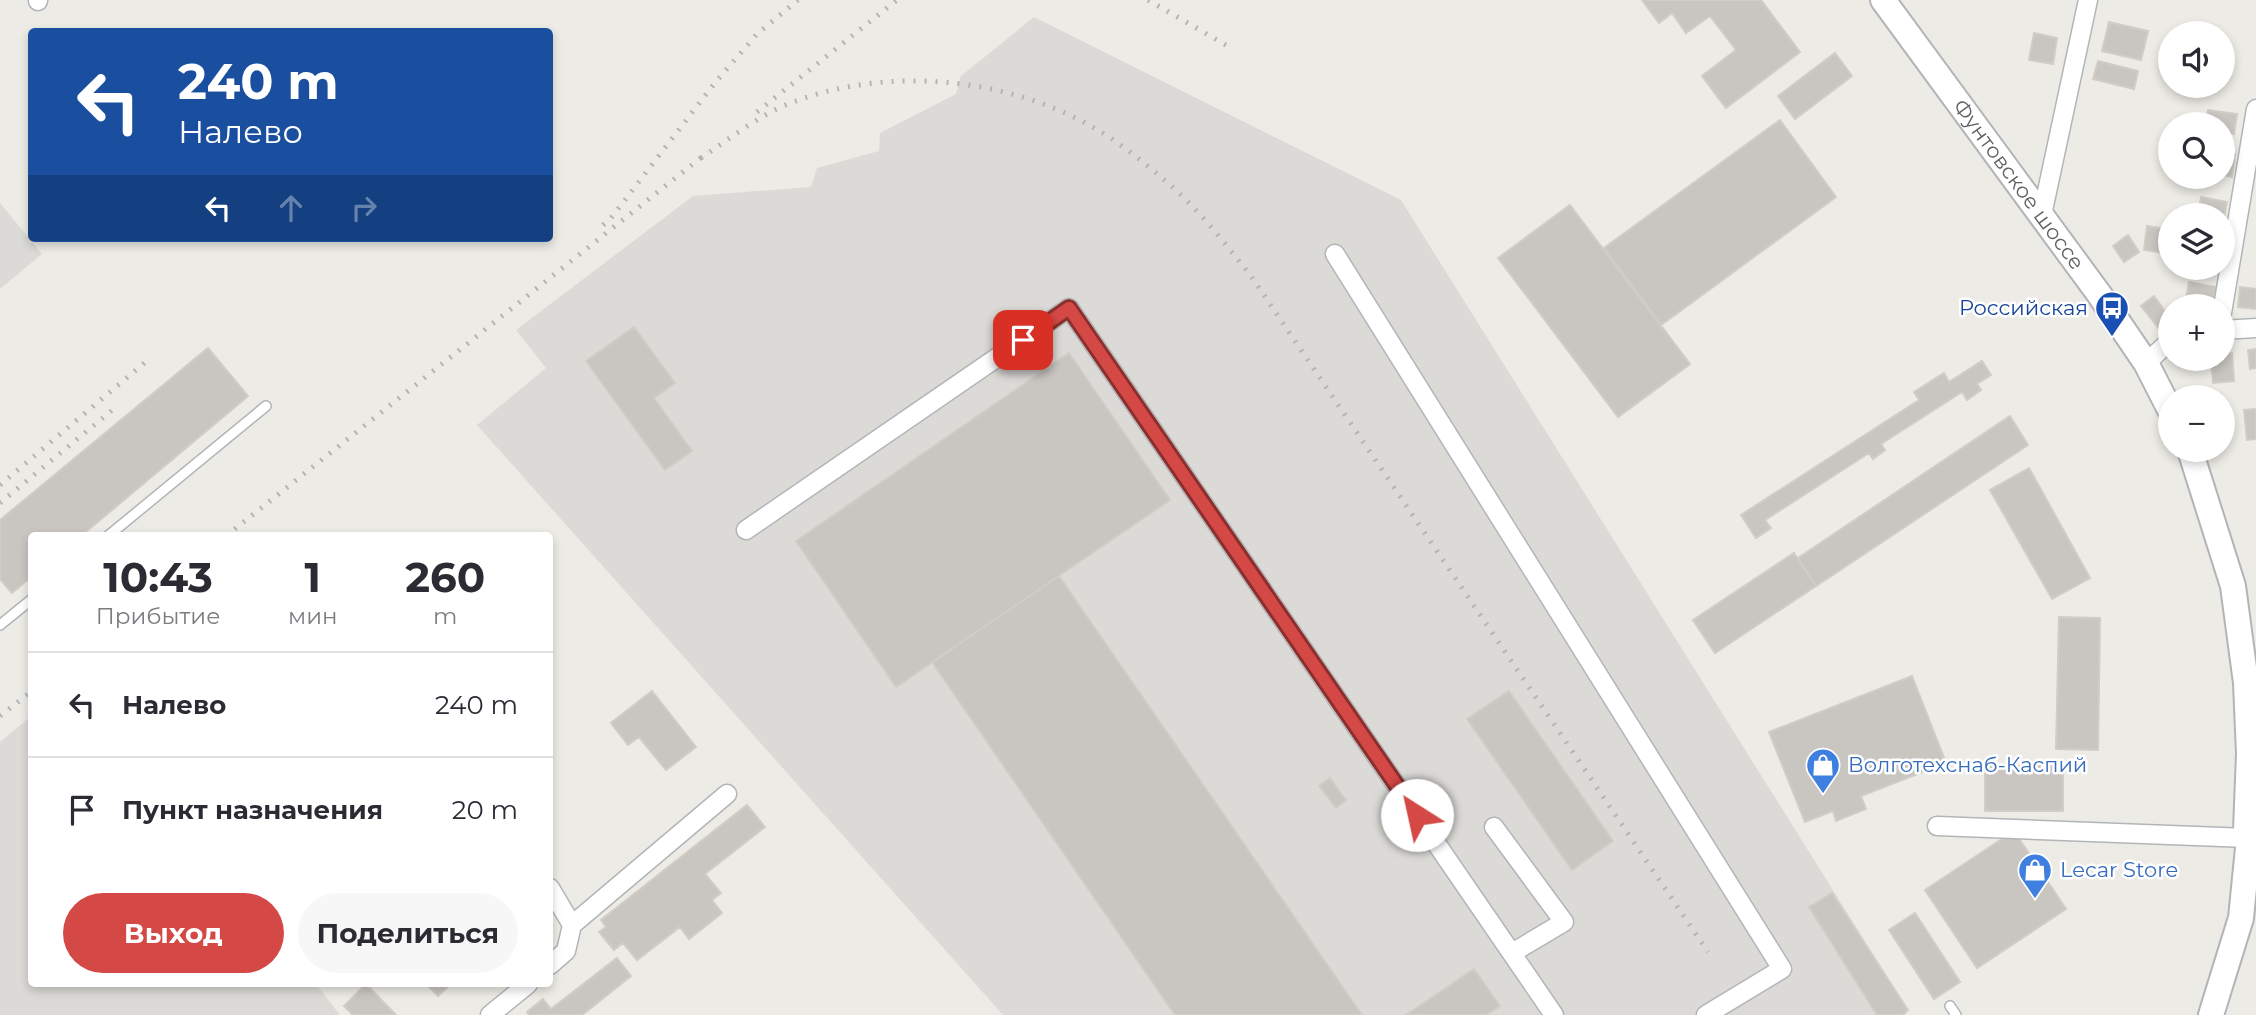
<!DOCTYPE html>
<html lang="ru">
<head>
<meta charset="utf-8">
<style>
	:root { --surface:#fff; --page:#f7f7f7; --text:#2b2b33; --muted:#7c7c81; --line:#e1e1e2; --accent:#d44845 }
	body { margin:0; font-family:Montserrat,sans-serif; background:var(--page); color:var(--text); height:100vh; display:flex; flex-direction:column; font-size:26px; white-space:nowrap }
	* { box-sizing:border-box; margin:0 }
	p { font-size:23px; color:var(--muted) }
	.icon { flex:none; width:38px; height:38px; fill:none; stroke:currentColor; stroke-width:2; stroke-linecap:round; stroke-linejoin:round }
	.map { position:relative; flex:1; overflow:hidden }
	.side { position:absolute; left:28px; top:532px; width:525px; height:455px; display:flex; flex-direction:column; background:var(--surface); border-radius:7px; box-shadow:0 4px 10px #0003 }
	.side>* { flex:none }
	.hud { position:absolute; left:28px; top:28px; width:525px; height:214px; border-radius:7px; box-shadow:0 4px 10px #0003; background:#1a4fa0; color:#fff; overflow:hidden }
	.buttons { position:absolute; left:2158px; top:21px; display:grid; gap:14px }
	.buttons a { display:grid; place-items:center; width:77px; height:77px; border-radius:50%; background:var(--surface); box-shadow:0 4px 10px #0003; font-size:35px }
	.pin { position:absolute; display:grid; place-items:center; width:60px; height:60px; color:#fff; margin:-30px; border-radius:14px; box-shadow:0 4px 10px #0006 }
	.me { position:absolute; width:77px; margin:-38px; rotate:325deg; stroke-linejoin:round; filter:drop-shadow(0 0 5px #0008) }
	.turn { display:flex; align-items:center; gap:24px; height:147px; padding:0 35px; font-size:32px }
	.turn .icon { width:91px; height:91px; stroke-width:2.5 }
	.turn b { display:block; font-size:49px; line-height:60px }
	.lanes { display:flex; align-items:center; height:66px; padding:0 35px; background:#0003; justify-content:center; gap:35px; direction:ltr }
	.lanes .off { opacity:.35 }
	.eta { display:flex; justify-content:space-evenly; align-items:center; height:119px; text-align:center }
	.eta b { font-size:42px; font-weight:700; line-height:49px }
	.primary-button { display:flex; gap:14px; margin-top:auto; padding:14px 35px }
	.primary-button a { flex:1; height:80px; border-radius:42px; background:var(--accent); color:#fff; font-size:28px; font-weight:700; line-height:80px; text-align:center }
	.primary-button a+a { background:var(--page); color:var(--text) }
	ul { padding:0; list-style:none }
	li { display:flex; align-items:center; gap:21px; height:105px; padding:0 35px; border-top:2px solid var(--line) }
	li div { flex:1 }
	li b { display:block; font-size:26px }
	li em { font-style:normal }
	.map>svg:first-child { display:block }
	.industrial { fill:#dcdad7 }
	.building { fill:#c9c6c2; stroke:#d1cdc4; stroke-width:2 }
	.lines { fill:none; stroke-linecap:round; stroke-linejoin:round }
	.lane-casing { stroke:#b2b5b8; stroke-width:12 }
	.street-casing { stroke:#b2b5b8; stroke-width:21 }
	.secondary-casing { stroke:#b2b4b8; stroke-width:28 }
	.lane { stroke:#fff; stroke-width:9 }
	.street { stroke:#fff; stroke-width:18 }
	.secondary { stroke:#fff; stroke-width:24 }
	.rail { stroke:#b3b4b4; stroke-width:5; stroke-dasharray:2 9; stroke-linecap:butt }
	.route-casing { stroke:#8a2f2d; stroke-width:18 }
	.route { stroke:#d44845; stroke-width:12 }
	.labels { text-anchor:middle; stroke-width:5; stroke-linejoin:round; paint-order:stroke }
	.street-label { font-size:21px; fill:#5d6064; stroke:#fff }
	.transit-label { font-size:21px; fill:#164399; stroke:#fff; text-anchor:end }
	.shop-label { font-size:21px; fill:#366cbe; stroke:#fff; text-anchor:start }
</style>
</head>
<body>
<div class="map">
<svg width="2256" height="1015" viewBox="0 0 2256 1015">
	<rect width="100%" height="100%" fill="#edebe5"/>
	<path class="industrial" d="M1034,17L1401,200L1908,1010L1901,1015H1003L477,425L546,368L516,330L693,196L811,187L817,168L879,151L880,133L956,94L961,76Z
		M0,203L42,254L0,289Z
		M31,716L32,984H316L340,1015H0V742Z"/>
	<path class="building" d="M1642,0H1761L1800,52L1726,108L1702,76L1736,50L1710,16L1686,33L1672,13L1659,23Z
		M2109,22L2148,31L2141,60L2102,51Z
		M2034,33L2057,38L2053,64L2029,60Z
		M1835,53L1852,76L1795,119L1778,96Z
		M2098,61L2138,71L2134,89L2093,79Z
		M2208,110L2237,114L2234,134L2222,132V124H2206Z
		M1780,120L1836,197L1661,325L1604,248Z
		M2222,152L2235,154L2232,177L2222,175Z
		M2201,197L2227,202L2222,228V215H2198Z
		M1570,205L1690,364L1618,417L1498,258Z
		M2147,226L2168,229L2165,253L2144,250Z
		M2128,235L2139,252L2124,262L2113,246Z
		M2189,282L2216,287L2212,306L2185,304Z
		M2240,287L2256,289V309L2238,307Z
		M2154,296L2170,318V324L2161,331L2141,306Z
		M634,327L675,383L654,398L692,451L665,470L586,361Z
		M208,348L248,396L81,536H32V576L12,593L0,579V520Z
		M2256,349V368L2250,369L2248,350Z
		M1069,353L1170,500L896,687L796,541Z
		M2232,353L2234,381L2213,383L2211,359H2222V354Z
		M1982,361L1991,375L1977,384L1981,390L1967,400L1962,392L1881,444L1885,450L1873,459L1869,453L1765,520L1771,528L1756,538L1741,515L1919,400L1914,392L1944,373L1949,382Z
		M2256,409V439L2247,440L2244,410Z
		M2010,416L2028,445L1816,586L1798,558Z
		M2029,468L2090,578L2052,599L1990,490Z
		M1794,553L1816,586L1715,653L1693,620Z
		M1059,576L1362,1015H1175L932,662Z
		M2059,617L2100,618L2098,750L2056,749Z
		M1912,676L1946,763L1861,796L1866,809L1836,821L1833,811L1805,822L1769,732Z
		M652,691L696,747L666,770L639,737L628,745L611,723Z
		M1509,691L1613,841L1572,870L1467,719Z
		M1985,766H2063V811H1985Z
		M1330,778L1346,800L1336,808L1319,786Z
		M747,805L765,827L705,874L721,893L712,900L722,913L689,939L680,927L637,960L623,943L614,950L599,932L606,927L601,920Z
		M2014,831L2066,909L1977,968L1925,890Z
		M1832,893L1908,1010L1903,1015H1877L1809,907Z
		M1915,913L1960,982L1934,999L1889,930Z
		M617,958L631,976L582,1015H529L527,1012L543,999L551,1009Z
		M1474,969L1500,1006L1486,1015H1406Z
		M366,984L396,1015H353L344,1006Z
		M426,984H451L438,996Z"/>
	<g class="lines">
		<g class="lane-casing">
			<path id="lane" d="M108,536L266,406
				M0,625L32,599
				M1950,1006L1956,1015"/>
		</g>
		<g class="street-casing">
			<path id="street" d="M38,0V1
				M2042,215L2088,0
				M1335,254L1782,969L1706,1015
				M2222,313L2256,109
				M2222,330L2256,328
				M2146,363L2170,341
				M746,530L1069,308L1554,1015
				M1937,826L2248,838
				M1494,827L1564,922L1512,953
				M550,888L572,925L566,951L550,965
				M572,925L727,794
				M490,1015L528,984"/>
		</g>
		<g class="secondary-casing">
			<g id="secondary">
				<path id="s1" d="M1883,0L2099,294L2146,363L2170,410"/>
				<path d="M2190,450L2233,586L2246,683L2249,754L2246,830L2248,848L2241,918L2211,1015"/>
			</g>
		</g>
		<use href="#lane" class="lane"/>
		<use href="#street" class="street"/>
		<use href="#secondary" class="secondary"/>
		<path class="rail" d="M1148,0L1231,48
			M757,112L897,0
			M701,158C731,138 761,113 796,101C888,67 1003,77 1089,125C1118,141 1145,163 1170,185C1201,212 1226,245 1251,276L1708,952
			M603,225L611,218L714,84L757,34L798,0
			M0,485L149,359
			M0,503L116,407
			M226,536L708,152
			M0,716L32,691"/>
	</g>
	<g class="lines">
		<g class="route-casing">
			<path id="route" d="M1023,340L1069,308L1417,815"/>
		</g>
		<use href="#route" class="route"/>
	</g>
	<defs>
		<g id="bus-pin" transform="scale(1.75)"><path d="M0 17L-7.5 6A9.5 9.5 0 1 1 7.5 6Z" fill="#1a4fb4" stroke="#fff"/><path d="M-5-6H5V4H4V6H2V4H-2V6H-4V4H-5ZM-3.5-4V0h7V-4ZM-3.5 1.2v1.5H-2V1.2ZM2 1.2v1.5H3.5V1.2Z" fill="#fff"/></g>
		<g id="shop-pin" transform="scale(1.75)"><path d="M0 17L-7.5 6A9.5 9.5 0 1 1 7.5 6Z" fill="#3f7fe0" stroke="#fff"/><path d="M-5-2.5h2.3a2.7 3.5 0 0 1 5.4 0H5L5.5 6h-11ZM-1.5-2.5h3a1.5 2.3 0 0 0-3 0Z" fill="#fff"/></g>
	</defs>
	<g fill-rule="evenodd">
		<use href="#bus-pin" x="2112" y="308"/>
		<use href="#shop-pin" x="1823" y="765"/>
		<use href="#shop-pin" x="2035" y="870"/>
	</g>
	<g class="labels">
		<g class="street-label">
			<text dy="7" stroke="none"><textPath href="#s1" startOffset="229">Фунтовское шоссе</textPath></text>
		</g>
		<g class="transit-label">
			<text x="2088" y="315">Российская</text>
		</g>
		<g class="shop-label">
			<text x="1848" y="772">Волготехснаб-Каспий</text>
			<text x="2060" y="877">Lecar Store</text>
		</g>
	</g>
</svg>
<div class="buttons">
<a><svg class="icon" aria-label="sound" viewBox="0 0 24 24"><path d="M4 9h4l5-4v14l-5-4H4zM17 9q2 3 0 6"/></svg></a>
<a><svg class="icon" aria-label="search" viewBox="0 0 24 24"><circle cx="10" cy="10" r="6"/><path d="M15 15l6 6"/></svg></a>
<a><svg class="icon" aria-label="layers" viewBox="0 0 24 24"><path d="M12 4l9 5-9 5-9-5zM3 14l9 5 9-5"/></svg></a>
<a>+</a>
<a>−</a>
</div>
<div class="pin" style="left:1023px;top:340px;background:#d93025"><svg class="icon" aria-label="arrive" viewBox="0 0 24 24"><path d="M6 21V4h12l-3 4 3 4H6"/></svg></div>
<svg class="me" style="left:1417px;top:815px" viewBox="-20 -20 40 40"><circle r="19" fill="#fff"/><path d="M0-13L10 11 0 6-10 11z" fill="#d44845"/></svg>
<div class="hud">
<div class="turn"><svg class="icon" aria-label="left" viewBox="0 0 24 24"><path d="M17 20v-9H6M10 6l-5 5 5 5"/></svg><div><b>240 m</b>Налево</div></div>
<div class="lanes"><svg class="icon" aria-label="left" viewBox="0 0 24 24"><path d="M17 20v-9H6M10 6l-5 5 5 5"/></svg><svg class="icon off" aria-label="ahead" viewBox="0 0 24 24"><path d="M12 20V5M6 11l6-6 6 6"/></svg><svg class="icon off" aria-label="right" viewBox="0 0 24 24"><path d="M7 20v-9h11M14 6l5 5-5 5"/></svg></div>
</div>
<section class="side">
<div class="eta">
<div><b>10:43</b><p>Прибытие</p></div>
<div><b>1</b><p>мин</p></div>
<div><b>260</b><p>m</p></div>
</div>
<ul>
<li><svg class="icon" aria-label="left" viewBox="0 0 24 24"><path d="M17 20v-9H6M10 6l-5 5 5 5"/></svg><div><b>Налево</b></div><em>240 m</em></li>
<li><svg class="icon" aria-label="arrive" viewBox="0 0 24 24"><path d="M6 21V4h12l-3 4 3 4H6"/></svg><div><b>Пункт назначения</b></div><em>20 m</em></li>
</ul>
<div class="primary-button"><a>Выход</a><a>Поделиться</a></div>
</section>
</div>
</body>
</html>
